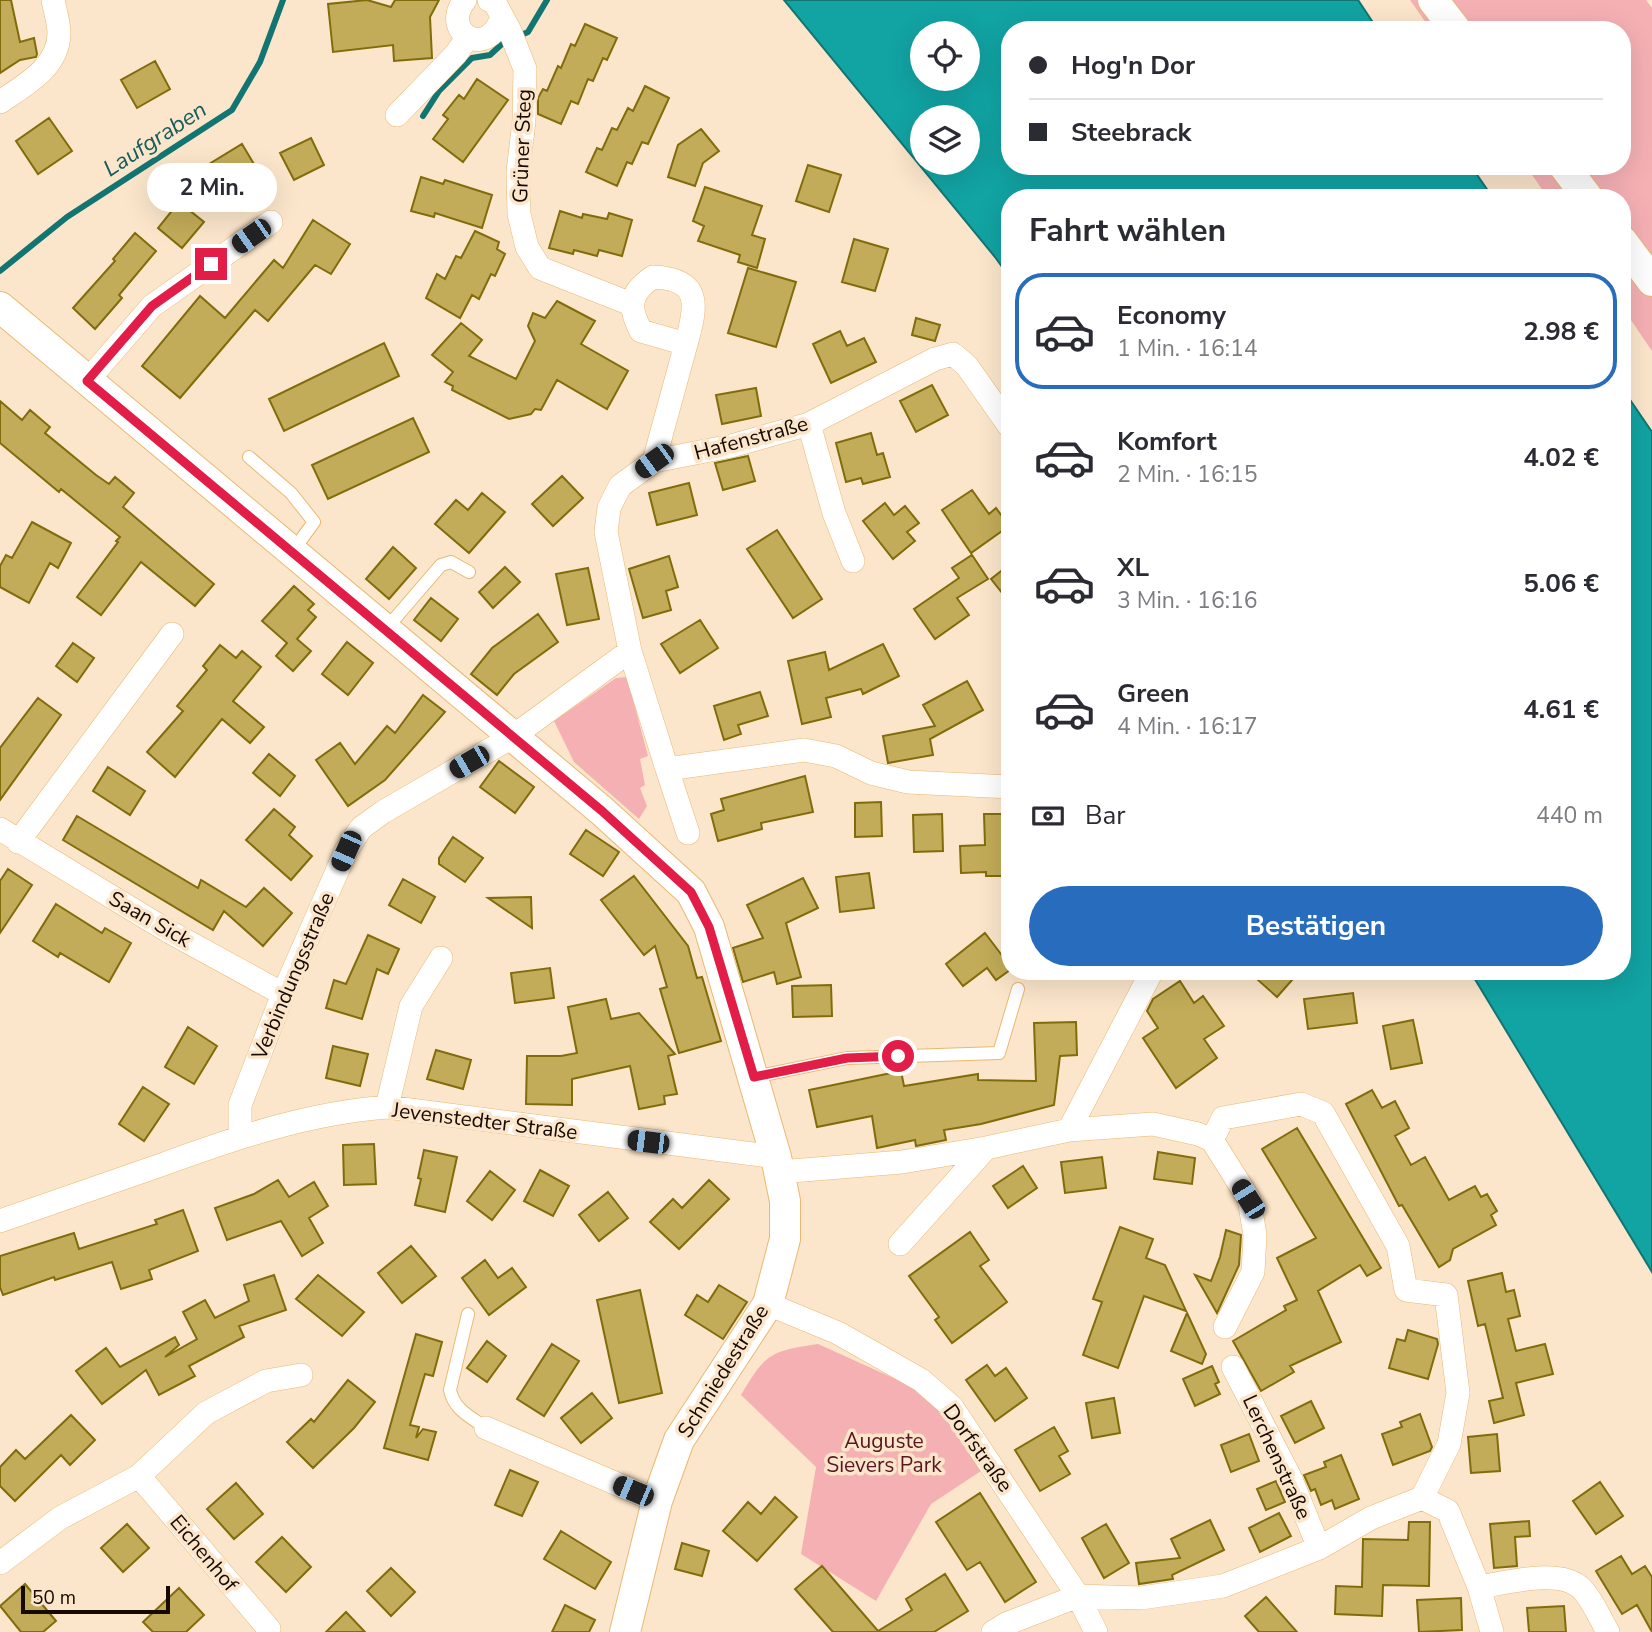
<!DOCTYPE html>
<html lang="de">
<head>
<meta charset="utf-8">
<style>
	:root { --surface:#fff; --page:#f7f7f7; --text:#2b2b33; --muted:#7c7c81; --line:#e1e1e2; --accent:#276cbd }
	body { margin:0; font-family:"Nunito Sans",sans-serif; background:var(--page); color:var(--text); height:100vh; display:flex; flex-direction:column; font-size:26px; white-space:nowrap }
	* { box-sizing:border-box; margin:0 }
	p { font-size:23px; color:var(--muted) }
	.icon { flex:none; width:38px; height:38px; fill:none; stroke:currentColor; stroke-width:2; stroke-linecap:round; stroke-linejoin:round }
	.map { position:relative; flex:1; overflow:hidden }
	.sheet { position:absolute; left:1001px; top:189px; width:630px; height:791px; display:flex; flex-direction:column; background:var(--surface); border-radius:28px; box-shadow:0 7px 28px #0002 }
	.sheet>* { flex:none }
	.hud { position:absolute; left:1001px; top:21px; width:630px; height:154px; border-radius:28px; box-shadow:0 7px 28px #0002; display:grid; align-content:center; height:154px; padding:0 28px; background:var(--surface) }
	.buttons { position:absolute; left:910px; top:21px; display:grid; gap:14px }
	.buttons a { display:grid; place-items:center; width:70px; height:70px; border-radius:50%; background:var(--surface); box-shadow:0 7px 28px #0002; font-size:35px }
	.scale { position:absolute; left:21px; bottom:18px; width:149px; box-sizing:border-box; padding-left:7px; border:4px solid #160900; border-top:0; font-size:19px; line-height:24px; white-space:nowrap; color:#160900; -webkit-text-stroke:5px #fbe6cb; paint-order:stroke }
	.end { position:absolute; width:32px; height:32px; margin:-16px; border:9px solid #e11d48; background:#fff; box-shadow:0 0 0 4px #fff }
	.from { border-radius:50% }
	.bubble { position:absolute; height:49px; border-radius:24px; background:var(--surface); box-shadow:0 7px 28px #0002; font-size:23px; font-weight:700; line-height:49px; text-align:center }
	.car { position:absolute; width:21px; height:42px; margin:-21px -10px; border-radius:9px; box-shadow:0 0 5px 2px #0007; background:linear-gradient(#222 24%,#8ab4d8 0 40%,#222 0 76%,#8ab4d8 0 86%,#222 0) }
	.hud b { display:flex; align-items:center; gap:24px; height:66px; font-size:26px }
	.hud b+b { border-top:2px solid var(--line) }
	.hud i { width:18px; height:18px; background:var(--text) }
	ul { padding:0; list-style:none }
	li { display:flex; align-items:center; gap:21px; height:116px; margin:0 14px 10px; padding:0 14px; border:4px solid transparent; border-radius:28px }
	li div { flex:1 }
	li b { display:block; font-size:26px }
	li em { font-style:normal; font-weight:700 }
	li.active { border-color:var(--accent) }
	li>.icon { width:63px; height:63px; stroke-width:1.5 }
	h2 { padding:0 28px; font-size:32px; line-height:84px }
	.pay { display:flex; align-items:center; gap:18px; height:77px; padding:0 28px; font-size:26px }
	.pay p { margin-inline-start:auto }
	.primary-button { display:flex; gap:14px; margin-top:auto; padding:14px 28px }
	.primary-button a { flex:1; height:80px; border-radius:42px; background:var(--accent); color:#fff; font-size:28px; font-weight:700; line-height:80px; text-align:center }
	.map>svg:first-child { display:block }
</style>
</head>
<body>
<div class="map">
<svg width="1652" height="1632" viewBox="0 0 1652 1632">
	<rect width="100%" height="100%" fill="#fbe6cb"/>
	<path fill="#f5b0b4" d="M1410 0H1646L1652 8V351L1622 307V198H1548L1526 166H1622V30H1431Z
		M627 677 648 756 640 759 645 785 640 788 647 806 639 819 574 762 554 721 616 678Z
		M818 1344 911 1386 946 1416 981 1471 931 1504 876 1601 801 1554 816 1467 741 1395C765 1354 770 1351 818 1344Z"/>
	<path fill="#12a3a3" stroke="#137572" stroke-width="2" fill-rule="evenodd" d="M784 0H1358L1378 30H1010V166H1471L1493 198H1010V278L995 257ZM968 33V79H922V33ZM922 117H968V163H922Z
		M1622 388 1652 432V1272L1470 971H1622Z"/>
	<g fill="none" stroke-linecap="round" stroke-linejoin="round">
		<path stroke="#137572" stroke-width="6" d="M423 116 439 91 472 58 490 55 503 43 528 32 547 0
			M0 271 67 217 232 110 260 62 283 0"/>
	</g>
	<path fill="#c2ac59" stroke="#816c0b" stroke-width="2" d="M0 0H11L20 42 34 38 37 54 36 57 20 60 0 73Z
		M367 0 391 7 395 0H439L430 17 432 58 394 61 393 45 333 52 328 4Z
		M585 24 617 38 607 60 603 58 593 81 588 79 578 104 571 101 561 124 538 114V98L543 89 547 91 558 66 561 68 571 44 575 46Z
		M155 61 170 89 137 108 121 80Z
		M477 79 508 100 463 162 433 139 448 119 443 115 459 95 464 99Z
		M645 86 669 98 648 144 642 142 632 164 627 162 617 186 586 172 597 148 602 150 612 128 617 130 628 108 633 111Z
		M49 118 72 151 38 174 16 141Z
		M701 129 719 151 703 163 695 186 668 177 678 145Z
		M311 138 324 165 294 180 280 153Z
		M242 144 261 176 215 204 196 172Z
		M808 165 841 175 829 212 796 201Z
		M421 177 443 184 445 180 492 195 482 228 435 213 434 217 411 211Z
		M705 187 762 206 752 235 765 239 757 268 738 262 740 255 698 241 704 226 693 221Z
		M179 202 204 222 182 248 158 228Z
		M560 211 582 218 583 214 607 219 609 213 632 220 622 256 599 250 597 256 574 250 573 254 549 248Z
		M313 220 350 244 331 274 315 265 268 321 255 310 180 398 142 366 200 296 225 318 274 260 283 268Z
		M475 231 499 242 497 249 505 254 495 276 491 274 479 299 472 295 460 318 426 298 437 274 445 279 456 256 461 258Z
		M135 233 156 251 119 295 122 298 95 329 73 308 115 261 113 259Z
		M854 239 888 249 875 291 842 282Z
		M748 268 796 282 776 347 728 333Z
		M557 301 595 321 581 344 628 371 607 409 557 380 541 410 535 409 531 414 509 419 452 390 453 386 445 382 453 372 432 355 461 323 482 340 469 356 516 379 535 341 528 326 533 313 545 318Z
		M916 318 940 325 935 341 912 335Z
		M840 331 847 346 864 338 876 362 831 383 813 344Z
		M384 343 399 376 284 431 269 399Z
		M932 385 948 415 916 432 900 401Z
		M756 388 761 416 722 424 716 395Z
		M0 401 22 420 30 410 50 427 45 433 96 475 109 484 115 477 134 493 123 507 214 584 195 606 141 562 101 615 77 597 118 542 116 541 120 537 61 489 59 492 0 443Z
		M413 418 429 452 328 499 312 465Z
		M871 433 877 455 883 453 890 477 863 484 861 478 846 482 836 443Z
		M748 456 755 481 723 490 715 463Z
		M562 476 583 498 553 526 532 504Z
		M689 483 697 515 657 525 649 493Z
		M972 490 989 514 996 508 1009 526 971 553 942 510Z
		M482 493 505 512 469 553 435 524 456 500 468 510Z
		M885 503 894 515 905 506 919 523 907 532 915 541 893 559 863 521Z
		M32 522 71 543 58 568 50 563 29 603 0 587V566L6 555 12 558Z
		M777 530 822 599 793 618 747 549Z
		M393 547 416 568 389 599 366 579Z
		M972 555 988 579 957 598 969 615 935 639 914 609 959 578 952 568Z
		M669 556 678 587 666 591 671 610 643 618 629 569Z
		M1010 564V603L991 579Z
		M505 567 520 582 493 608 479 592Z
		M588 568 599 619 567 625 556 574Z
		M294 586 314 604 308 610 316 617 297 639 311 651 293 671 276 656 287 643 262 621Z
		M431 598 458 619 441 641 414 620Z
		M538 614 558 642 514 674 497 695 471 674 492 648Z
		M700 620 718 648 680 673 661 644Z
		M347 642 373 663 348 695 322 674Z
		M73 643 94 658 77 682 56 666Z
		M883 644 899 676 863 694 861 689 826 698 831 717 802 724 788 661 825 652 829 670Z
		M220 645 236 658 242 651 261 667 233 701 264 727 250 743 222 719 175 777 147 752 183 711 177 706 207 670 203 666Z
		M967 681 983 710 930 739 933 755 888 763 883 736 935 726 923 705Z
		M760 692 768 716 738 725 741 734 724 740 714 706Z
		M423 695 445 712 385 780 348 806 316 760 340 743 355 764 387 726 395 733Z
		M38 698 61 715 0 800V748Z
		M269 754 295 776 280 796 253 773Z
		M499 761 534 787 515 813 480 787Z
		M108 767 145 791 130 815 93 791Z
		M805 776 813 812 761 823 762 829 718 841 711 814 724 810 721 799Z
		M881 802 882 836 855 837V803Z
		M274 809 295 827 289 835 312 856 291 880 246 840Z
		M942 814 943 851 914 852 913 815Z
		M984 814H1010V876H986V872L961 873 960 846 985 845Z
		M77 816 198 888 201 880 246 907 264 888 292 913 263 946 224 911 213 930 63 840Z
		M586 830 619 852 603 876 570 854Z
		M453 837 483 858 465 882 439 864V858Z
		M8 869 32 885 0 933V881Z
		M869 873 874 908 840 912 836 877Z
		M634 876 688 946 697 978 702 977 721 1041 679 1053 660 989 667 987 655 946 644 955 601 900Z
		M803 878 818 908 786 923 801 977 777 984 774 972 743 982 733 948 763 938 747 905Z
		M403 879 435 897 421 923 389 905Z
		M531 897 532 928 488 898Z
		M56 904 102 933 105 928 131 943 109 982 60 953 58 957 33 941Z
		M985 933 1010 966V970L996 980 987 968 963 986 946 964Z
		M368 935 399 949 388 974 377 969 362 1019 326 1008 334 980 346 984Z
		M550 968 554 998 515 1003 511 973Z
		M1248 971H1300L1277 997Z
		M1180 981 1194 1003 1203 996 1224 1026 1204 1039 1217 1058 1176 1088 1143 1038 1158 1028 1147 1011 1153 999Z
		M831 985 832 1016 793 1017 792 986Z
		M1353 993 1357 1023 1308 1029 1304 999Z
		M606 999 611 1019 639 1013 675 1054 668 1056 677 1094 664 1096 665 1104 639 1109 630 1066 572 1079V1105L526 1104 527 1056H561L577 1053 568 1007Z
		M1413 1020 1422 1063 1391 1069 1383 1026Z
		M1076 1022 1077 1055 1060 1056 1054 1105 981 1124 944 1130 946 1140 916 1146 915 1140 877 1148 872 1116 817 1127 809 1090 901 1071 904 1086 978 1074V1080L1036 1081 1034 1023Z
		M188 1027 217 1046 194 1084 165 1067Z
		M333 1046 368 1054 360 1086 326 1078Z
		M436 1050 471 1060 463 1089 427 1079Z
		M143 1087 169 1104 144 1141 119 1124Z
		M1372 1090 1382 1108 1395 1101 1409 1128 1395 1136 1411 1165 1425 1157 1449 1200 1475 1186 1481 1197 1487 1194 1497 1211 1491 1215 1496 1225 1453 1249 1450 1260 1439 1267 1402 1205 1399 1206 1346 1104Z
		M1297 1128 1381 1268 1367 1276 1360 1265 1318 1291 1341 1342 1290 1366 1294 1372 1261 1391 1233 1341 1286 1310 1284 1306 1297 1300 1277 1258 1316 1238 1262 1149Z
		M374 1144 376 1184 344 1185 343 1145Z
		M424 1150 457 1157 445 1212 415 1205 421 1179 418 1178Z
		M1158 1152 1195 1158 1192 1184 1154 1179Z
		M1102 1157 1106 1188 1065 1193 1061 1162Z
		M1023 1166 1037 1188 1008 1208 993 1186Z
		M540 1170 569 1186 553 1216 524 1201Z
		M490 1171 515 1190 492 1220 467 1201Z
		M278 1180 289 1197 314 1182 328 1206 309 1218 323 1243 302 1256 281 1221 227 1240 215 1208 254 1194Z
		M709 1180 729 1199 679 1249 650 1222 673 1199 682 1208Z
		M608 1192 628 1218 599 1241 579 1215Z
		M183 1210 198 1251 149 1270 152 1279 121 1289 112 1262 55 1280 54 1277 3 1295 0 1287V1256L74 1233 79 1249 157 1224 155 1220Z
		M1120 1227 1153 1239 1146 1258 1165 1265 1186 1311 1144 1296 1118 1368 1083 1355 1102 1302 1093 1299Z
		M1226 1230 1241 1235 1239 1265 1217 1313 1195 1275 1211 1281 1220 1257Z
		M970 1232 989 1260 980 1266 1007 1302 952 1343 935 1320 939 1317 909 1276Z
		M411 1246 436 1276 402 1303 378 1273Z
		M485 1260 498 1278 512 1268 526 1287 489 1315 462 1278Z
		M1502 1273 1506 1292 1514 1290 1520 1316 1508 1319 1516 1351 1545 1344 1553 1374 1516 1383 1524 1415 1494 1423 1489 1401 1503 1398 1485 1324 1478 1326 1468 1281Z
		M274 1275 286 1310 239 1326 244 1337 189 1366 195 1376 159 1395 146 1370 102 1404 76 1371 106 1348 120 1367 175 1337 179 1345 165 1357 197 1339 183 1312 205 1300 215 1318 249 1301 244 1285Z
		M318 1275 364 1312 342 1336 296 1299Z
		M719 1285 747 1302 723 1339 685 1315 697 1295 708 1302Z
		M640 1290 662 1393 619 1403 597 1300Z
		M1187 1313 1206 1354 1202 1364 1171 1351Z
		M1408 1330 1437 1339 1438 1344 1428 1379 1389 1368 1397 1339 1405 1341Z
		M416 1334 442 1342 433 1376 425 1374 410 1425 419 1427 416 1438 423 1429 436 1432 428 1460 384 1448Z
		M487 1341 506 1356 487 1382 467 1368Z
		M552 1344 579 1361 544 1416 517 1399Z
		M987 1365 995 1376 1006 1368 1027 1398 995 1421 966 1380Z
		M1212 1366 1219 1382 1215 1384 1220 1394 1195 1406 1183 1379Z
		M348 1380 375 1402 354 1428 313 1468 287 1442 311 1419 314 1422Z
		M592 1393 612 1418 581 1443 561 1418Z
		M1114 1398 1120 1433 1092 1438 1086 1403Z
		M1311 1401 1324 1428 1295 1443 1281 1416Z
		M1420 1414 1432 1447 1430 1451 1393 1465 1382 1434 1402 1427 1400 1422Z
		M71 1415 95 1440 70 1465 61 1455 15 1501 0 1486V1467L16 1450 25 1459Z
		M1054 1427 1068 1451 1059 1456 1070 1474 1040 1491 1015 1450Z
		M1249 1434 1259 1461 1231 1472 1221 1445Z
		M1497 1434 1500 1471 1471 1473 1468 1437Z
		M1341 1455 1359 1499 1335 1509 1332 1500 1321 1505 1315 1489 1311 1491 1304 1475 1326 1467 1324 1462Z
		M510 1470 538 1482 522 1516 495 1505Z
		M1276 1481 1285 1502 1266 1510 1257 1489Z
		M1600 1482 1623 1516 1596 1534 1573 1501Z
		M236 1483 263 1514 234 1539 207 1509Z
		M980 1493 1036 1582 1005 1602 980 1562 967 1570 936 1522Z
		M775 1497 797 1517 757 1561 723 1531 748 1502 761 1514Z
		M1279 1513 1291 1536 1260 1552 1249 1528Z
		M1210 1520 1224 1550 1172 1575 1173 1579 1139 1584 1136 1563 1180 1558 1171 1539Z
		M1529 1521 1530 1536 1515 1537 1517 1566 1494 1568 1490 1524Z
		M1409 1522H1430L1429 1586 1383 1585 1382 1616 1335 1614 1336 1586 1362 1587 1363 1539 1408 1540Z
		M127 1524 149 1548 123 1572 101 1548Z
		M1106 1524 1129 1563 1104 1578 1082 1538Z
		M561 1531 611 1562 595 1589 544 1559Z
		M282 1537 311 1567 286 1592 256 1562Z
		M682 1543 709 1551 702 1576 675 1569Z
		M1621 1556 1632 1574 1645 1566 1652 1577V1632L1637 1605 1622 1614 1596 1571Z
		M822 1566 878 1631 912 1610 906 1599 945 1574 968 1611 934 1632H833L795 1589Z
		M391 1568 415 1592 391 1616 367 1591Z
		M25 1584 56 1621 43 1632H21L0 1606Z
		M179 1588 204 1615 186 1632H153L143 1622Z
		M1266 1597 1297 1632H1259L1245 1616Z
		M1461 1598 1462 1630 1419 1632 1417 1600Z
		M565 1605 595 1620 589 1632H552Z
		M1564 1606 1566 1632H1529L1527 1608Z
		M346 1612 365 1632H326Z"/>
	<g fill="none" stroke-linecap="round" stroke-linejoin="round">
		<defs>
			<path id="service" d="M249 457 291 493 314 522 292 552
				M385 630 441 565 451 562 469 572
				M754 1077 847 1058 999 1053 1018 989
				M468 1314 450 1390C454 1410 471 1417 486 1428"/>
			<path id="minor" d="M465 0C439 33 489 61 502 16
				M489 0 495 3 510 31 525 69 524 121 518 172 519 214 527 247 540 268 631 304
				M0 102C25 85 59 67 59 33 59 23 55 10 53 0
				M397 115 456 54 467 38
				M87 381 152 306 271 222
				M809 424 834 513 853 561
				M1010 427 967 366 953 354 935 359 809 424 731 446 654 461 620 486 609 508 606 532 630 651 667 769 804 750 836 756 871 773 908 782 1010 787
				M654 461 686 344 641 331C628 307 629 293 653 277 702 279 697 305 686 344
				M667 769 688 833
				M0 829 168 931 283 994
				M18 842 172 634
				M387 1107 411 1006 441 958
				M1069 1130 1152 971
				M240 1136V1105L283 994 346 851 361 828 383 812 512 737 630 651
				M779 1172 902 1162 986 1148 1069 1130 1153 1124 1198 1134 1212 1140 1249 1199 1255 1235 1253 1272 1225 1327
				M0 1221C54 1202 107 1184 161 1165 235 1138 308 1113 387 1107L776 1157
				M900 1244 986 1148
				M768 1304 838 1333 921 1380 952 1407 1078 1596 1096 1632
				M1233 1367 1290 1477 1319 1548
				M486 1428 657 1501
				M139 1476 269 1629
				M1422 1498 1448 1511 1479 1587 1492 1632
				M0 1563 60 1518 139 1476 206 1413 266 1381 301 1375
				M1479 1587C1506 1583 1561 1567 1582 1589 1593 1601 1600 1618 1608 1632
				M993 1632 1006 1624 1078 1596 1141 1598 1223 1586 1319 1548 1371 1518 1422 1498 1449 1444 1458 1393 1446 1295 1406 1290 1398 1246 1323 1113 1301 1104 1223 1118 1212 1140"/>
			<path id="tertiary" d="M1433 0 1456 30
				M1564 166 1588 198
				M1622 241 1652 281
				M0 307 602 811 691 892 709 927 776 1157 785 1201V1239L768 1304 679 1440 657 1501 625 1632"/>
		</defs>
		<use href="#service" stroke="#eab871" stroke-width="14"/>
		<use href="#minor" stroke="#eab871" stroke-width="24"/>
		<use href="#tertiary" stroke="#eab871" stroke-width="32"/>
		<use href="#service" stroke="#fff" stroke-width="12"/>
		<use href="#minor" stroke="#fff" stroke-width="23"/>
		<use href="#tertiary" stroke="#fff" stroke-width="30"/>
	</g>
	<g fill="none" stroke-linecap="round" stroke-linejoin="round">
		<path stroke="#e11d48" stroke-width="9" d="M211 264 152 306 87 381 602 811 691 892 709 927 754 1077 847 1058 898 1056"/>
	</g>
	<g text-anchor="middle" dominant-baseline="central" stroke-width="7" stroke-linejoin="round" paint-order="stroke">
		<g font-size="21" fill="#160900" stroke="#fbe6cb">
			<text transform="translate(522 146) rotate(-88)">Grüner Steg</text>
			<text transform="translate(751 438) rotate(-15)">Hafenstraße</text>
			<text transform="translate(150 919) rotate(30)">Saan Sick</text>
			<text transform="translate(293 976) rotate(-67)">Verbindungsstraße</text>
			<text transform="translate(485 1121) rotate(7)">Jevenstedter Straße</text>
			<text transform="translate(723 1371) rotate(-58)">Schmiedestraße</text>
			<text transform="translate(978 1448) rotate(54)">Dorfstraße</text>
			<text transform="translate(1277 1457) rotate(65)">Lerchenstraße</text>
			<text transform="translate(204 1553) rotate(50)">Eichenhof</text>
		</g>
		<g font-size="21" fill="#591521" stroke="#fbe6cb">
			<text x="884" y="1441">Auguste<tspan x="884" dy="24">Sievers Park</tspan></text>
		</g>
		<g font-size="23" font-style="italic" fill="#175c5c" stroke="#fbe6cb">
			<text transform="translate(155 139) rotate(-33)">Laufgraben</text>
		</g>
	</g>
</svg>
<div class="buttons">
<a><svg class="icon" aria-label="locate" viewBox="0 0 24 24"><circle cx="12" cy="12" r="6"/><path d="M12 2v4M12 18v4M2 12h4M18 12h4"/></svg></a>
<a><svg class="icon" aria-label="layers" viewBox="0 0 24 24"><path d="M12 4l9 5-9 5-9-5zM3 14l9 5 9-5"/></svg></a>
</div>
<div class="scale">50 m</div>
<i class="end from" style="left:898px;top:1056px"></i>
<i class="end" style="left:211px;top:264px"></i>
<div class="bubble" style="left:147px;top:163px;width:130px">2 Min.</div>
<i class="car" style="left:251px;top:236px;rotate:235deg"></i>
<i class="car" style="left:654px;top:461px;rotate:234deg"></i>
<i class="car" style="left:469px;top:762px;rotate:240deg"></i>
<i class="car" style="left:346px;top:851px;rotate:204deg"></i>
<i class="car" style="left:648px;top:1142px;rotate:277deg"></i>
<i class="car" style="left:1248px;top:1199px;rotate:328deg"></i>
<i class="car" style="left:633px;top:1491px;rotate:293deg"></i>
<div class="hud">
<b><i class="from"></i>Hog'n Dor</b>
<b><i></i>Steebrack</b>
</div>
<section class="sheet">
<h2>Fahrt wählen</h2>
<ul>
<li class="active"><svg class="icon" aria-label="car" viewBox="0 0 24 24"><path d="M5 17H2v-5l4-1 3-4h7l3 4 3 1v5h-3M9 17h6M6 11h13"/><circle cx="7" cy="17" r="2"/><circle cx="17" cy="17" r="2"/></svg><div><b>Economy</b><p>1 Min. · 16:14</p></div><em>2.98 €</em></li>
<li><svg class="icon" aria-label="car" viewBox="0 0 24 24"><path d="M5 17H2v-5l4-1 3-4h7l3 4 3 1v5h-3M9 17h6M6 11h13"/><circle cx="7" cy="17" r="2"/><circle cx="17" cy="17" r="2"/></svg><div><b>Komfort</b><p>2 Min. · 16:15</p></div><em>4.02 €</em></li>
<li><svg class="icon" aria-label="car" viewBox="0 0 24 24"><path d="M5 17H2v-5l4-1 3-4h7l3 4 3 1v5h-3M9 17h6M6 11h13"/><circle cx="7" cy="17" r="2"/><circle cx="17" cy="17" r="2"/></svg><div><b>XL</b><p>3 Min. · 16:16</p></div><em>5.06 €</em></li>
<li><svg class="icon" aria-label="car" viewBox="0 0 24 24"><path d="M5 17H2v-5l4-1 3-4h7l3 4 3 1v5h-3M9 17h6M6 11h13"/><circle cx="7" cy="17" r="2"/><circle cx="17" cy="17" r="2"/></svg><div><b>Green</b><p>4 Min. · 16:17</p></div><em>4.61 €</em></li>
</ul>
<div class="pay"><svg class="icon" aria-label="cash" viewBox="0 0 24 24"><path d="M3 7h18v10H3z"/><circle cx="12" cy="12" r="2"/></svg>Bar<p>440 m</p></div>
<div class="primary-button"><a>Bestätigen</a></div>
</section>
</div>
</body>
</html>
